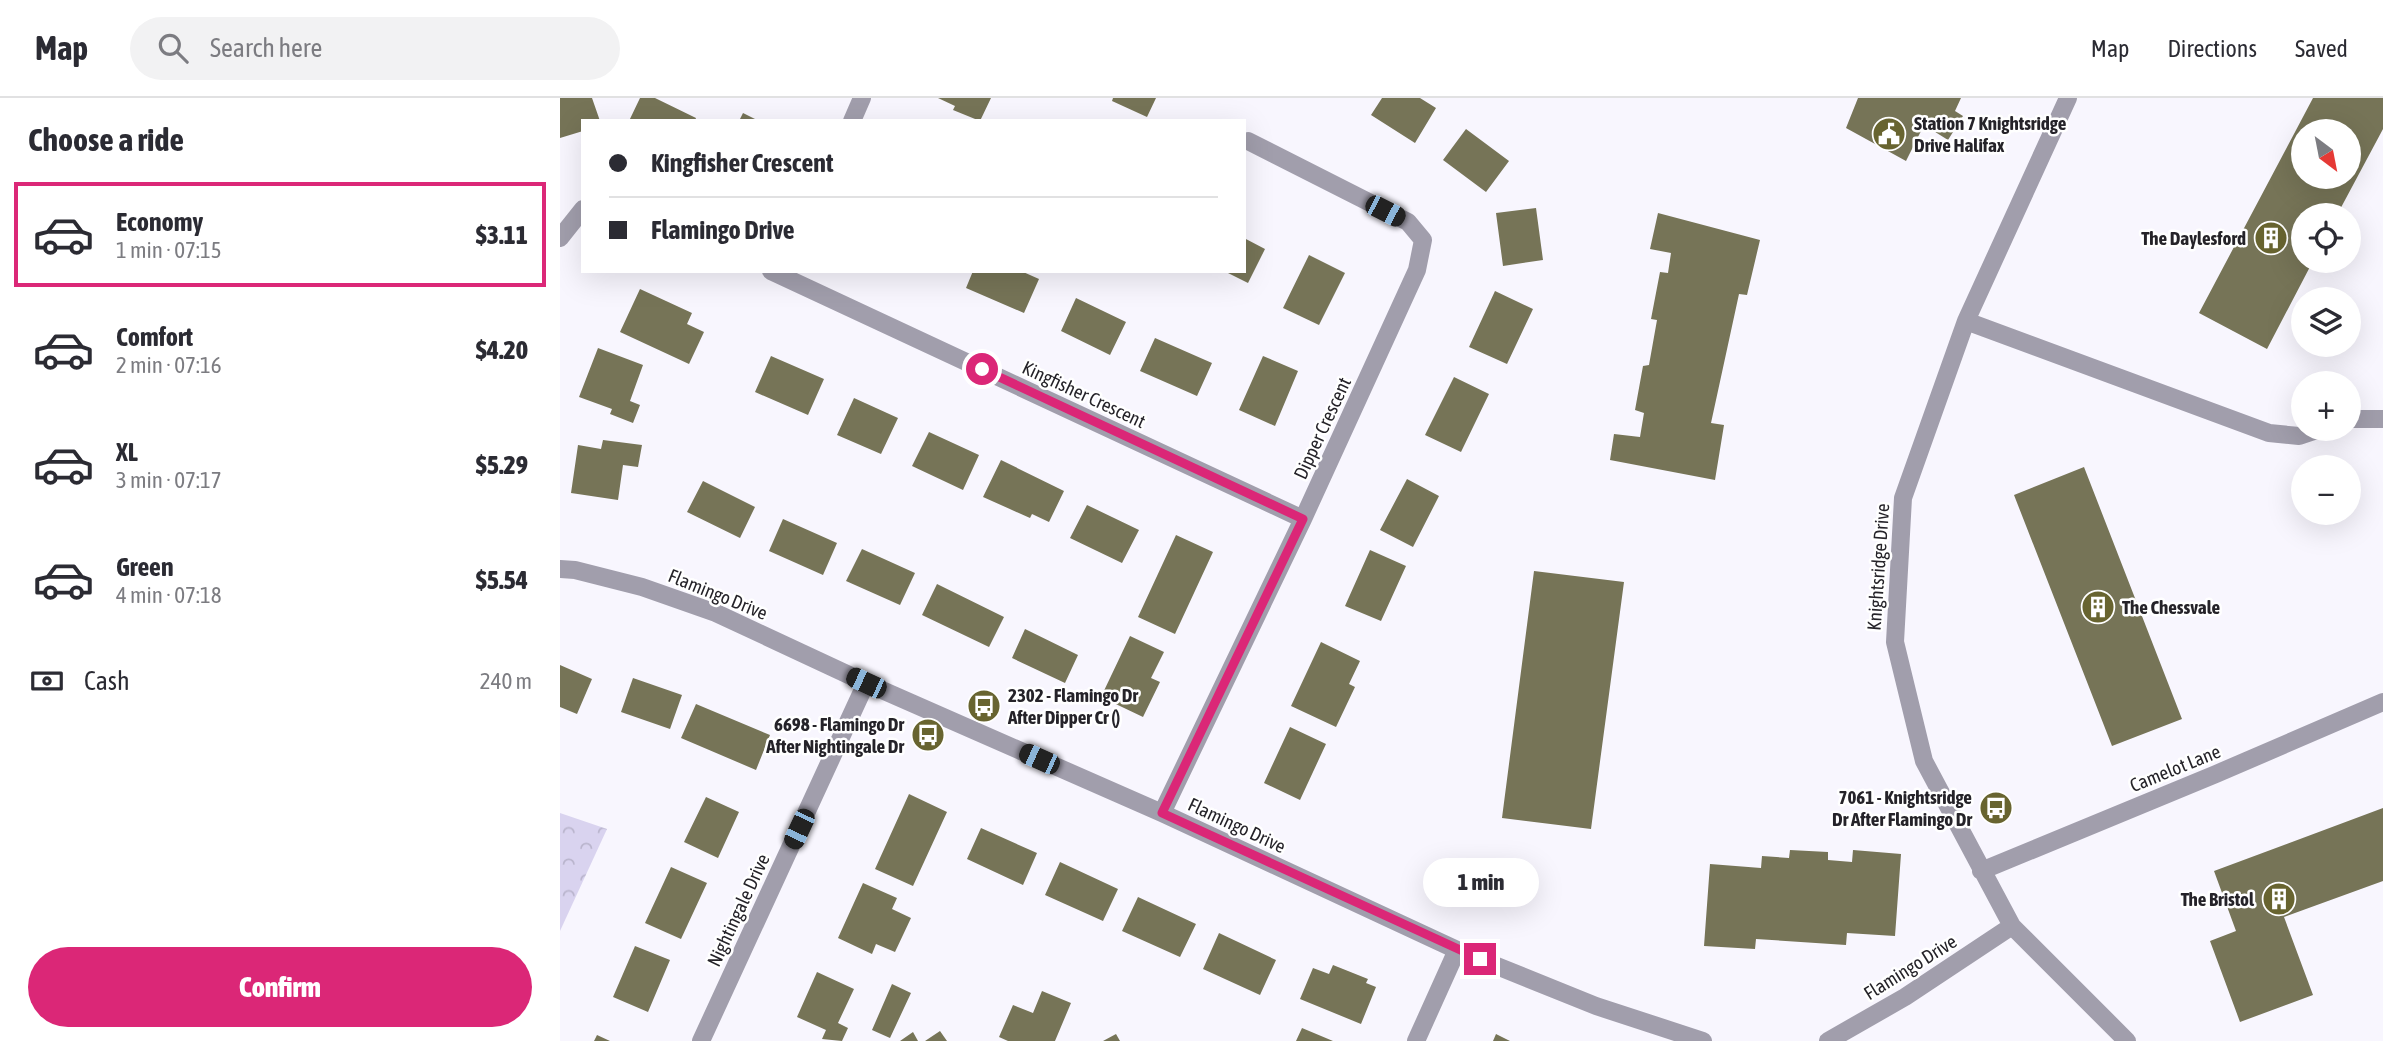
<!DOCTYPE html>
<html lang="en">
<head>
<meta charset="utf-8">
<style>
	:root { --surface:#fff; --page:#f2f2f3; --text:#2b2b33; --muted:#7c7c81; --line:#e1e1e2; --accent:#db2777 }
	body { margin:0; font-family:"Asap Condensed",sans-serif; background:var(--page); color:var(--text); height:100vh; display:flex; flex-direction:column; font-size:26px; white-space:nowrap }
	* { box-sizing:border-box; margin:0 }
	p { font-size:23px; color:var(--muted) }
	.icon { flex:none; width:38px; height:38px; fill:none; stroke:currentColor; stroke-width:2; stroke-linecap:round; stroke-linejoin:round }
	.map { position:relative; flex:1; overflow:hidden }
	.sheet { display:flex; flex-direction:column; background:var(--surface); width:560px }
	.sheet>* { flex:none }
	.banner { position:absolute; left:21px; top:21px; width:665px; height:154px; border-radius:0px; box-shadow:0 7px 28px #0002; display:grid; align-content:center; height:154px; padding:0 28px; background:var(--surface) }
	.needle { width:46px; rotate:148deg }
	.fabs { position:absolute; left:1731px; top:21px; display:grid; gap:14px }
	.fabs a { display:grid; place-items:center; width:70px; height:70px; border-radius:50%; background:var(--surface); box-shadow:0 7px 28px #0002; font-size:35px }
	.end { position:absolute; width:32px; height:32px; margin:-16px; border:9px solid #db2777; background:#fff; box-shadow:0 0 0 4px #fff }
	.from { border-radius:50% }
	.bubble { position:absolute; height:49px; border-radius:24px; background:var(--surface); box-shadow:0 7px 28px #0002; font-size:23px; font-weight:800; line-height:49px; text-align:center }
	.car { position:absolute; width:21px; height:42px; margin:-21px -10px; border-radius:9px; box-shadow:0 0 5px 2px #0007; background:linear-gradient(#222 24%,#8ab4d8 0 40%,#222 0 76%,#8ab4d8 0 86%,#222 0) }
	.banner b { display:flex; align-items:center; gap:24px; height:66px; font-size:26px }
	.banner b+b { border-top:2px solid var(--line) }
	.banner i { width:18px; height:18px; background:var(--text) }
	ul { padding:0; list-style:none }
	li { display:flex; align-items:center; gap:21px; height:105px; margin:0 14px 10px; padding:0 14px; border:4px solid transparent; border-radius:0px }
	li div { flex:1 }
	li b { display:block; font-size:26px }
	li em { font-style:normal; font-weight:800 }
	li.current { border-color:var(--accent) }
	li>.icon { width:63px; height:63px; stroke-width:1.5 }
	h2 { padding:0 28px; font-size:32px; line-height:84px }
	.pay { display:flex; align-items:center; gap:18px; height:77px; padding:0 28px; font-size:26px }
	.pay p { margin-inline-start:auto }
	.cta { display:flex; gap:14px; margin-top:auto; padding:14px 28px }
	.cta a { flex:1; height:80px; border-radius:42px; background:var(--accent); color:#fff; font-size:28px; font-weight:800; line-height:80px; text-align:center }
	header { display:flex; align-items:center; gap:42px; box-sizing:border-box; height:98px; padding:0 35px; background:var(--surface); border-bottom:2px solid var(--line) }
	header strong { font-size:33px }
	nav { display:flex; gap:38px; margin-inline-start:auto; font-size:24px }
	.search { width:490px; height:63px; background:var(--page); display:flex; align-items:center; gap:18px; box-sizing:border-box; padding:0 24px; border-radius:38px; color:var(--muted); font-size:26px }
	main { display:flex; flex:1; min-height:0 }
	.map>svg:first-child { display:block }
</style>
</head>
<body>
<header>
<strong>Map</strong>
<div class="search"><svg class="icon" aria-label="search" viewBox="0 0 24 24"><circle cx="10" cy="10" r="6"/><path d="M15 15l6 6"/></svg>Search here</div>
<nav><a>Map</a><a>Directions</a><a>Saved</a></nav>
</header>
<main>
<section class="sheet">
<h2>Choose a ride</h2>
<ul>
<li class="current"><svg class="icon" aria-label="car" viewBox="0 0 24 24"><path d="M5 17H2v-5l4-1 3-4h7l3 4 3 1v5h-3M9 17h6M6 11h13"/><circle cx="7" cy="17" r="2"/><circle cx="17" cy="17" r="2"/></svg><div><b>Economy</b><p>1 min · 07:15</p></div><em>$3.11</em></li>
<li><svg class="icon" aria-label="car" viewBox="0 0 24 24"><path d="M5 17H2v-5l4-1 3-4h7l3 4 3 1v5h-3M9 17h6M6 11h13"/><circle cx="7" cy="17" r="2"/><circle cx="17" cy="17" r="2"/></svg><div><b>Comfort</b><p>2 min · 07:16</p></div><em>$4.20</em></li>
<li><svg class="icon" aria-label="car" viewBox="0 0 24 24"><path d="M5 17H2v-5l4-1 3-4h7l3 4 3 1v5h-3M9 17h6M6 11h13"/><circle cx="7" cy="17" r="2"/><circle cx="17" cy="17" r="2"/></svg><div><b>XL</b><p>3 min · 07:17</p></div><em>$5.29</em></li>
<li><svg class="icon" aria-label="car" viewBox="0 0 24 24"><path d="M5 17H2v-5l4-1 3-4h7l3 4 3 1v5h-3M9 17h6M6 11h13"/><circle cx="7" cy="17" r="2"/><circle cx="17" cy="17" r="2"/></svg><div><b>Green</b><p>4 min · 07:18</p></div><em>$5.54</em></li>
</ul>
<div class="pay"><svg class="icon" aria-label="cash" viewBox="0 0 24 24"><path d="M3 7h18v10H3z"/><circle cx="12" cy="12" r="2"/></svg>Cash<p>240 m</p></div>
<div class="cta"><a>Confirm</a></div>
</section>
<div class="map">
<svg width="1823" height="943" viewBox="0 0 1823 943">
	<defs>
		<pattern id="park-crowns" width="20" height="18" patternUnits="userSpaceOnUse" patternTransform="scale(1.75)"><rect width="20" height="18" fill="#d9d3ef"/><path d="M2 6a3 3 0 1 1 6 0M12 15a3 3 0 1 1 6 0" fill="none" stroke="#bab5cd"/></pattern>
	</defs>
	<rect width="100%" height="100%" fill="#f8f6fe"/>
	<path fill="url(#park-crowns)" d="M0 715 47 731 0 833Z"/>
	<path fill="#767457" fill-rule="evenodd" d="M0 0H32L40 23H23V33L0 40Z
		M80 0H95L136 20 135 23H69Z
		M378 0H431L420 23 393 12 395 8Z
		M553 0H596L587 19 552 3Z
		M822 0H860L876 10 855 45 811 17Z
		M1298 0H1401L1395 13 1403 18 1388 42 1364 27 1346 63 1286 30Z
		M1753 0H1823V31L1777 117H1743V163H1753L1707 251 1639 215ZM1743 33H1788V79H1743Z
		M183 15 199 23H179Z
		M906 31 949 63 926 94 883 62Z
		M976 110 983 162 943 168 936 115Z
		M1098 115 1200 142 1187 197 1179 196 1151 325 1164 327 1155 382 1050 362 1054 336 1080 339 1084 315 1075 312 1083 268 1089 267 1097 222 1091 221 1100 174 1108 175 1111 155 1090 151Z
		M684 140 705 151 688 185 664 173H684Z
		M749 157 785 175 759 227 723 210Z
		M413 173H461L479 181 464 215 406 190Z
		M80 191 132 215 127 226 144 234 129 266 60 234Z
		M935 193 973 211 947 266 909 249Z
		M516 200 566 224 550 257 501 233Z
		M595 240 652 265 637 298 580 273Z
		M38 250 83 267 70 303 80 307 73 325 50 316 52 311 19 299Z
		M211 258 264 281 248 317 195 294Z
		M703 258 738 273 715 328 679 312Z
		M894 279 929 296 901 354 865 337Z
		M294 300 338 320 321 356 277 337Z
		M369 334 419 357 403 392 352 368Z
		M43 342 82 347 78 369 63 367 58 402 11 395 18 347 41 351Z
		M441 362 504 393 489 424 472 416 470 420 423 399Z
		M1524 369 1622 621 1552 648 1454 397Z
		M847 381 879 398 853 449 820 432Z
		M143 383 195 409 180 440 127 414Z
		M527 407 579 432 562 465 510 440Z
		M223 421 277 445 263 477 209 453Z
		M616 437 653 454 615 536 578 519Z
		M302 451 355 475 340 507 286 483Z
		M810 452 846 468 821 523 785 508Z
		M974 473 1064 484 1031 731 942 720Z
		M377 486 444 519 429 549 362 517Z
		M465 531 518 557 505 585 452 560Z
		M570 538 604 554 591 580 600 584 583 619 541 599Z
		M761 544 800 563 789 586 795 589 776 629 731 608Z
		M0 567 32 581 17 616 0 609Z
		M73 580 122 597 110 631 61 614Z
		M136 606 210 637 196 672 121 640Z
		M730 629 766 646 740 702 704 685Z
		M349 696 387 714 353 788 315 771Z
		M146 699 179 714 158 760 124 744Z
		M1823 710V783L1724 819 1753 897 1680 924 1650 843 1676 833 1654 773Z
		M421 730 477 755 463 787 407 761Z
		M1230 752 1268 754V762L1292 764 1293 752 1341 756 1335 838 1287 835 1286 847 1196 841 1195 851 1144 848 1150 766 1201 770 1202 758 1229 760Z
		M500 764 558 791 543 823 485 797Z
		M111 769 147 785 121 841 85 825Z
		M303 785 337 800 332 811 351 820 335 854 316 846 312 856 278 840Z
		M578 799 636 826 620 859 562 833Z
		M659 835 716 862 700 897 643 871Z
		M75 848 110 862 88 914 53 899Z
		M773 867 808 881 806 885 816 889 801 926 740 901 753 870 769 876Z
		M257 874 294 891 278 925 288 930 282 943 262 941 266 932 237 919Z
		M332 886 351 895 330 940 312 932Z
		M482 893 511 905 495 943H448L439 939 453 907 473 915Z
		M742 930 773 943H736Z
		M380 933 387 943H365Z
		M353 934 358 943H340Z
		M556 936 560 943H543Z
		M936 936 950 943H933Z
		M37 937 50 943H34Z"/>
	<g fill="none" stroke-linecap="round" stroke-linejoin="round">
		<path stroke="#a19eac" stroke-width="18" d="M1508 0 1406 223 1343 400 1335 544 1364 663 1452 828 1567 943
			M292 23 302 0
			M0 140 23 111
			M211 173 743 421
			M1406 223 1709 335 1739 338 1760 331
			M1788 321H1823
			M0 471 15 472 82 489 156 515 306 585 602 715 897 852 1036 908 1143 943
			M602 715 743 421 857 172 863 142 848 124 688 43
			M1421 773 1656 676 1823 604
			M141 943 306 585
			M856 943 897 852
			M1268 943 1345 899 1452 828"/>
	</g>
	<g fill="none" stroke-linecap="round" stroke-linejoin="round">
		<path stroke="#db2777" stroke-width="9" d="M422 271 743 421 602 715 920 861"/>
	</g>
	<defs>
		<symbol id="civic-disc" viewBox="-11 -11 22 22"><circle r="9.5" fill="#686430" stroke="#fff"/><path d="M-.6-6.5H3V-4.5H.6V-3L4-1V1h2V6H-6V1h2V-1L-.6-3ZM-1.2 2.5V6h2.4V2.5Z" fill="#fff"/></symbol>
		<symbol id="building-disc" viewBox="-11 -11 22 22"><circle r="9.5" fill="#686430" stroke="#fff"/><path d="M-4-6H4V6H1V3H-1V6H-4ZM-2.5-4.3h1.7v1.8h-1.7ZM.8-4.3h1.7v1.8H.8ZM-2.5-1h1.7V.8h-1.7ZM.8-1h1.7V.8H.8Z" fill="#fff"/></symbol>
		<symbol id="bus-disc" viewBox="-11 -11 22 22"><circle r="9.5" fill="#686430" stroke="#fff"/><path d="M-5-6H5V4H4V6H2V4H-2V6H-4V4H-5ZM-3.5-4V0h7V-4ZM-3.5 1.2v1.5H-2V1.2ZM2 1.2v1.5H3.5V1.2Z" fill="#fff"/></symbol>
	</defs>
	<g fill-rule="evenodd">
		<use href="#civic-disc" x="1310" y="17" width="38" height="38"/>
		<use href="#building-disc" x="1692" y="121" width="38" height="38"/>
		<use href="#building-disc" x="1519" y="490" width="38" height="38"/>
		<use href="#bus-disc" x="405" y="589" width="38" height="38"/>
		<use href="#bus-disc" x="349" y="618" width="38" height="38"/>
		<use href="#bus-disc" x="1417" y="691" width="38" height="38"/>
		<use href="#building-disc" x="1700" y="782" width="38" height="38"/>
	</g>
	<g text-anchor="middle" dominant-baseline="central" stroke-width="5" stroke-linejoin="round" paint-order="stroke">
		<g font-size="19" font-weight="bold" fill="#252329" stroke="#fff" text-anchor="end">
			<text x="1354" y="25" text-anchor="start">Station 7 Knightsridge<tspan x="1354" dy="22">Drive Halifax</tspan></text>
			<text x="1686" y="140">The Daylesford</text>
			<text x="1562" y="509" text-anchor="start">The Chessvale</text>
			<text x="448" y="597" text-anchor="start">2302 - Flamingo Dr<tspan x="448" dy="22">After Dipper Cr ()</tspan></text>
			<text x="344" y="626">6698 - Flamingo Dr<tspan x="344" dy="22">After Nightingale Dr</tspan></text>
			<text x="1412" y="699">7061 - Knightsridge<tspan x="1412" dy="22">Dr After Flamingo Dr</tspan></text>
			<text x="1694" y="801">The Bristol</text>
		</g>
		<g font-size="19" fill="#252329" stroke="#fff">
			<text transform="translate(524 296) rotate(25)">Kingfisher Crescent</text>
			<text transform="translate(762 330) rotate(-65)">Dipper Crescent</text>
			<text transform="translate(1318 469) rotate(-86)">Knightsridge Drive</text>
			<text transform="translate(158 496) rotate(22)">Flamingo Drive</text>
			<text transform="translate(1615 670) rotate(-22)">Camelot Lane</text>
			<text transform="translate(677 727) rotate(25)">Flamingo Drive</text>
			<text transform="translate(178 812) rotate(-65)">Nightingale Drive</text>
			<text transform="translate(1350 869) rotate(-32)">Flamingo Drive</text>
		</g>
	</g>
</svg>
<div class="fabs">
<a><svg class="needle" viewBox="-14 -14 28 28"><path d="M0-13l5 13h-10z" fill="#e53935"/><path d="M0 13l5-13h-10z" fill="#7c7c81"/></svg></a>
<a><svg class="icon" aria-label="locate" viewBox="0 0 24 24"><circle cx="12" cy="12" r="6"/><path d="M12 2v4M12 18v4M2 12h4M18 12h4"/></svg></a>
<a><svg class="icon" aria-label="layers" viewBox="0 0 24 24"><path d="M12 4l9 5-9 5-9-5zM3 14l9 5 9-5"/></svg></a>
<a>+</a>
<a>−</a>
</div>
<i class="end from" style="left:422px;top:271px"></i>
<i class="end" style="left:920px;top:861px"></i>
<div class="bubble" style="left:863px;top:760px;width:116px">1 min</div>
<i class="car" style="left:825px;top:113px;rotate:117deg"></i>
<i class="car" style="left:306px;top:585px;rotate:295deg"></i>
<i class="car" style="left:479px;top:661px;rotate:294deg"></i>
<i class="car" style="left:239px;top:731px;rotate:205deg"></i>
<div class="banner">
<b><i class="from"></i>Kingfisher Crescent</b>
<b><i></i>Flamingo Drive</b>
</div>
</div>
</main>
</body>
</html>
